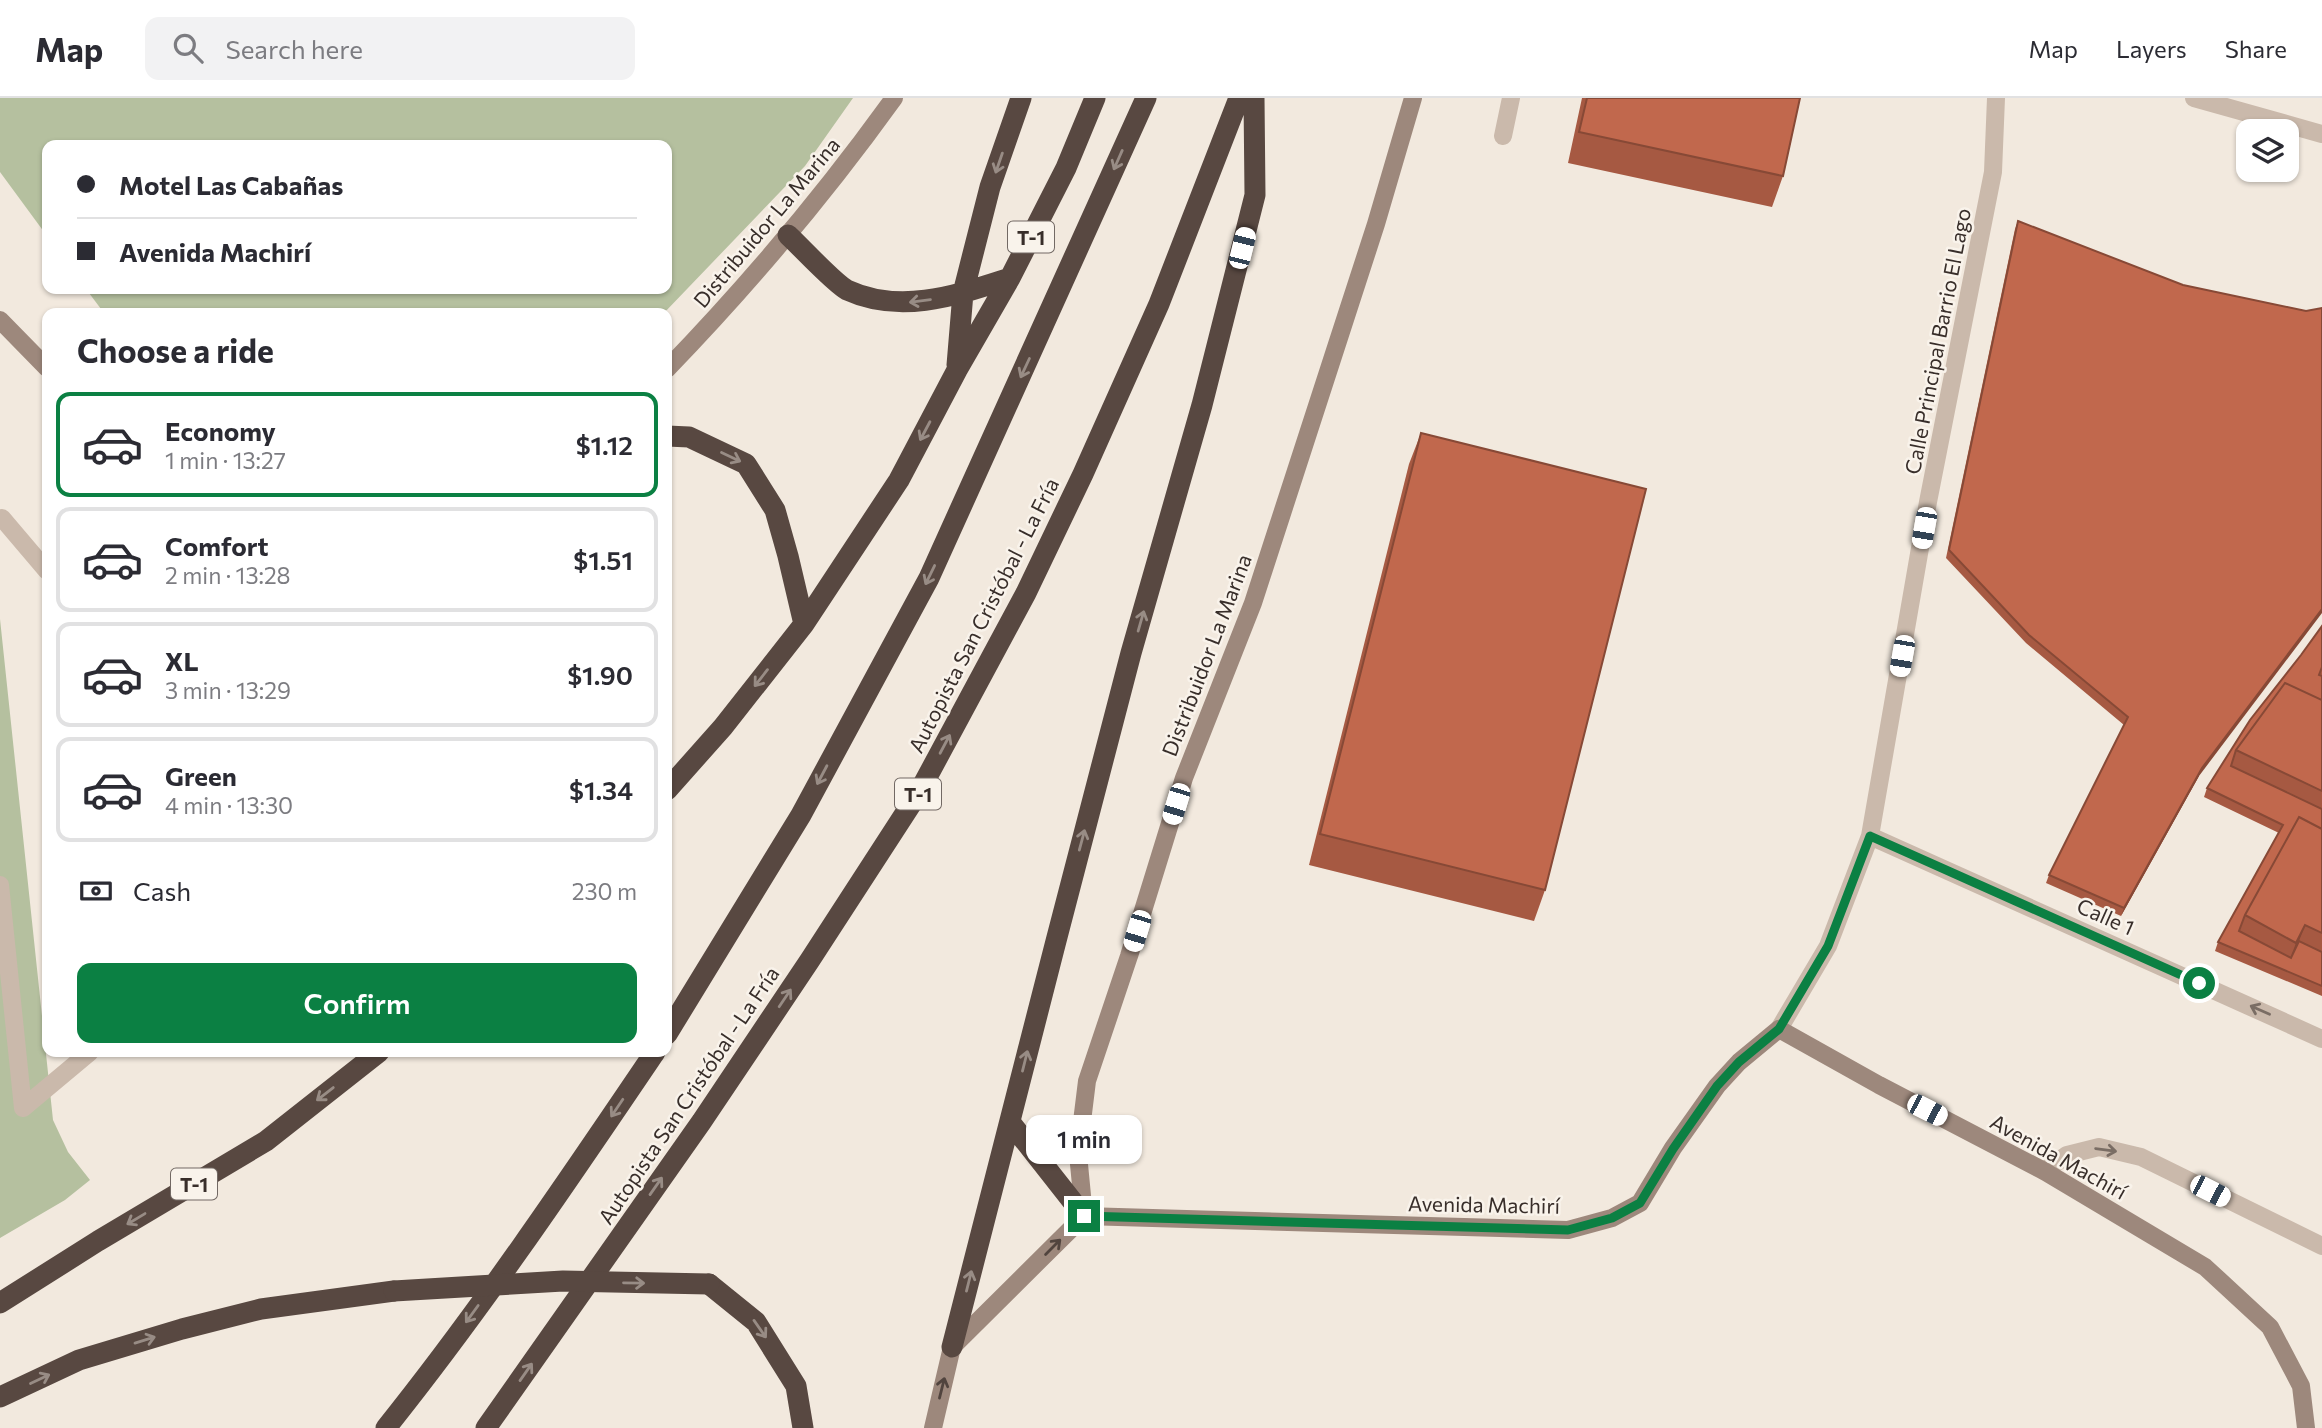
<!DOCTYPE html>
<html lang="en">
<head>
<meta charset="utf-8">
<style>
	:root { --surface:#fff; --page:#f2f2f3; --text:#2b2b33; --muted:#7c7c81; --line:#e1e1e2; --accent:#0b8043 }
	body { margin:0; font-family:Commissioner,sans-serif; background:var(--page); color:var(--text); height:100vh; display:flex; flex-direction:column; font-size:26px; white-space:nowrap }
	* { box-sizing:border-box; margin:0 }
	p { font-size:23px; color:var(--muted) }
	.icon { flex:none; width:38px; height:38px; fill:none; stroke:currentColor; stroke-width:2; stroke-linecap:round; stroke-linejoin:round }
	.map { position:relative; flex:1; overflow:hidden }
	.side { position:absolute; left:42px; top:210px; width:630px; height:749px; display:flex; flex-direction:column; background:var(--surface); border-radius:14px; box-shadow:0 2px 5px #0004 }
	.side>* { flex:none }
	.guide { position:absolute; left:42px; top:42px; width:630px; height:154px; border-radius:14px; box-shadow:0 2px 5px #0004; display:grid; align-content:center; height:154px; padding:0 35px; background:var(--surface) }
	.fabs { position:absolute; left:2236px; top:21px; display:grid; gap:14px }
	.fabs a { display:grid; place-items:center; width:63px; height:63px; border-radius:14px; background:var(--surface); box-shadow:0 2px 5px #0004; font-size:35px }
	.end { position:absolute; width:32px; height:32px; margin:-16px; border:9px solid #0b8043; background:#fff; box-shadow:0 0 0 4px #fff }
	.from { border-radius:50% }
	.bubble { position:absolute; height:49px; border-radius:14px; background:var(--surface); box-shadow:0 2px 5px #0004; font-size:23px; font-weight:600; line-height:49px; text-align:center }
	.car { position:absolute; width:21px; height:42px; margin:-21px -10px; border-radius:9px; box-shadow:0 0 5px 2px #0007; background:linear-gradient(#fff 24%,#345 0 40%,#fff 0 76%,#345 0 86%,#fff 0) }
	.guide b { display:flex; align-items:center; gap:24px; height:66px; font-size:26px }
	.guide b+b { border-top:2px solid var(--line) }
	.guide i { width:18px; height:18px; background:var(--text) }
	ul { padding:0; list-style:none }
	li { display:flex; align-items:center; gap:21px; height:105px; margin:0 14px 10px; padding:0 21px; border:4px solid var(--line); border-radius:14px }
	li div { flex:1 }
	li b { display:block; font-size:26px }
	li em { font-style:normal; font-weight:600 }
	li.active { border-color:var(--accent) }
	li>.icon { width:63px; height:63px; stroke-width:1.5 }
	h2 { padding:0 35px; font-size:32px; line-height:84px }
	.pay { display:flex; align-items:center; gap:18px; height:77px; padding:0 35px; font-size:26px }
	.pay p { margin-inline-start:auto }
	.button { display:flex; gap:14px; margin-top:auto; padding:14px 35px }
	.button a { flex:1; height:80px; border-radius:14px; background:var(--accent); color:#fff; font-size:28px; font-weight:600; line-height:80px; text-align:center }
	header { display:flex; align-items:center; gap:42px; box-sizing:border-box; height:98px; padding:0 35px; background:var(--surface); border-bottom:2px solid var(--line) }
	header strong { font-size:33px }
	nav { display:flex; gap:38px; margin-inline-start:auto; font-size:24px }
	.search { width:490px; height:63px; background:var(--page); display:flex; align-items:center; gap:18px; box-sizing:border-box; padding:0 24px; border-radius:14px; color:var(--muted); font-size:26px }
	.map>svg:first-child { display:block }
</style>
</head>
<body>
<header>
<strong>Map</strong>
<div class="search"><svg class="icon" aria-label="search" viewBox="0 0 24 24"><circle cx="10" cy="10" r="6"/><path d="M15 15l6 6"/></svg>Search here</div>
<nav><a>Map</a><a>Layers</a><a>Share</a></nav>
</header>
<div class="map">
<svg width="2322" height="1330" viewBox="0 0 2322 1330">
	<rect width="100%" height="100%" fill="#f2e9de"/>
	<path fill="#b5c09f" d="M0 0H853L805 68 664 215H104L86 191H667V47H47V138L0 74Z
		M0 521 53 1022 68 1054 90 1082 65 1102 0 1140Z"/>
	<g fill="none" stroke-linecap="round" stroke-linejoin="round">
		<path stroke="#cab9ab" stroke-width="18" d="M1503 38 1511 0
			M0 422 2 420 47 473
			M0 787 23 1010
			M23 1010 90 954"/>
		<path stroke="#cab9ab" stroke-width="18" d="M2194 0 2322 36
			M1870 738 2322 941
			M1779 931 1828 848 1870 738 1928 404 1993 74 1996 0
			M2044 1073 2067 1057 2099 1049 2141 1059 2322 1148"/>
		<path stroke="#9d887c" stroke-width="18" d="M0 222 47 270
			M667 271C749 186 825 96 894 0
			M1084 1118 1568 1132 1612 1120 1640 1105 1673 1050 1717 988 1739 964 1779 931 1879 987 2044 1073 2205 1169 2270 1229 2301 1288 2306 1330
			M1084 1118 1078 1056 1087 983 1129 858 1184 680 1253 505 1376 126 1413 0
			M933 1330 952 1249 1084 1118"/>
		<path stroke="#584841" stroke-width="21" d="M788 137C801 149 834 185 847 192 901 217 957 197 1010 180
			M957 267 963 195 990 89 1021 0
			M667 338 689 339 746 366 775 412 788 458 804 526
			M667 692 723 629 804 526 899 382 957 272 1010 180 1066 70 1095 0
			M667 936 801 717 929 480 1146 0
			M1010 1024 1084 1118
			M709 1186 756 1224 796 1288 803 1330
			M0 1205 98 1143 266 1043 379 954
			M952 1249 1056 843 1131 555 1202 307 1255 97 1254 0
			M0 1299 79 1262 182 1231 261 1211 394 1193
			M386 1330C482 1210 569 1081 655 954
			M486 1330 702 1023 810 862 919 694 1026 495 1083 376 1159 206 1239 0"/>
		<path stroke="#584841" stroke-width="21" d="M394 1193 563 1183 709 1186"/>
	</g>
	<path fill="#a65942" d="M1582 0H1800L1783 78 1772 109 1568 65Z
		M2018 123 2199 678 2121 818 2046 785 2049 777 2124 627 2026 545 1946 460 2015 131Z
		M1421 335 1545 792 1534 823 1309 767 1409 366Z
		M2322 528V898L2215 853 2218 844 2279 735 2204 699 2207 690Z"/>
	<path fill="#874936" d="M2322 511V515L2199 678 2121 818 2124 810 2202 670Z
		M2305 827 2296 851 2287 869 2296 845Z"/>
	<path fill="#c1684d" stroke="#874936" stroke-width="2" d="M1587 0H1800L1783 78 1579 34Z
		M2018 123 2183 187 2306 213 2322 210V511L2202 670 2124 810 2049 777 2128 619 2029 537 1949 452Z
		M1421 335 1646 391 1545 792 1320 736Z
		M2322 528V569L2319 577 2322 578V602L2285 585 2236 652 2231 668 2322 711V731L2299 719 2245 817 2239 833 2291 860 2299 843 2322 854V888L2218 844 2283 727 2207 690 2250 622 2301 557Z
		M2285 585 2322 602V693L2236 652Z
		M2299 719 2322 731V835L2305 827 2296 845 2245 817Z"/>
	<defs><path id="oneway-shaft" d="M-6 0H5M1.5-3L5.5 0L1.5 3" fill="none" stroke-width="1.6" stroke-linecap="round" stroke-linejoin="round" transform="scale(1.75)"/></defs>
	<g stroke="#988c85">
		<use href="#oneway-shaft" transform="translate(1118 62) rotate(114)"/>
		<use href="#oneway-shaft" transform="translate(999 65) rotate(109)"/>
		<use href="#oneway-shaft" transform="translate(920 203) rotate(173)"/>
		<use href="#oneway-shaft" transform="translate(1025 270) rotate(115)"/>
		<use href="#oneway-shaft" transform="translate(925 333) rotate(118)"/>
		<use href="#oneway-shaft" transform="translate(731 359) rotate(25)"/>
		<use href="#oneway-shaft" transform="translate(930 477) rotate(116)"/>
		<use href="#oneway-shaft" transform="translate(1141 523) rotate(-74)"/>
		<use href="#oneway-shaft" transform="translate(761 580) rotate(128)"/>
		<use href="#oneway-shaft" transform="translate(945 646) rotate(-62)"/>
		<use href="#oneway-shaft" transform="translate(822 677) rotate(118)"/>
		<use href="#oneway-shaft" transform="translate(1082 742) rotate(-75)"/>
		<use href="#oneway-shaft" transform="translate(785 900) rotate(-56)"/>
		<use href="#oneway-shaft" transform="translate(1025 963) rotate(-76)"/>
		<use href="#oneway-shaft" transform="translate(325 996) rotate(142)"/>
		<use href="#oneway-shaft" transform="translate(617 1010) rotate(124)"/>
		<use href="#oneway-shaft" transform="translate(656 1088) rotate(-55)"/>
		<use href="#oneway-shaft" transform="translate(136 1121) rotate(149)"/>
		<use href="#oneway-shaft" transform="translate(969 1183) rotate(-76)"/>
		<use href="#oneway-shaft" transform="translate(634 1185) rotate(1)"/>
		<use href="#oneway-shaft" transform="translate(472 1216) rotate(126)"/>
		<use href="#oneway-shaft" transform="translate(760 1231) rotate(55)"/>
		<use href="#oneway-shaft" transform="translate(145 1242) rotate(-17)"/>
		<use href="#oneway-shaft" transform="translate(526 1274) rotate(-55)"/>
		<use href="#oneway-shaft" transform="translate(40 1281) rotate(-25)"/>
	</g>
	<g stroke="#7a6d64">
		<use href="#oneway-shaft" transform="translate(2260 912) rotate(-156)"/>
		<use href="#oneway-shaft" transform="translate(2106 1052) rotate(8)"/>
	</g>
	<g stroke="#51443e">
		<use href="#oneway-shaft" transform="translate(1053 1149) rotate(-45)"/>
		<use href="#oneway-shaft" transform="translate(942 1290) rotate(-76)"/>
	</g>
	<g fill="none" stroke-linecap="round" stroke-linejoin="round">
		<path stroke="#0b8043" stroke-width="9" d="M1084 1118 1568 1132 1612 1120 1640 1105 1673 1051 1717 988 1739 964 1779 931 1828 848 1870 738 2199 885"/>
	</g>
	<g text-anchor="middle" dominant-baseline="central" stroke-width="5" stroke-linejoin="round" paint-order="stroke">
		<g fill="#f9f3eb" stroke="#726964" stroke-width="2">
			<rect x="1008" y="123.5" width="46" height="31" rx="5"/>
			<rect x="895" y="680.5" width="46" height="31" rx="5"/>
			<rect x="171" y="1070.5" width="46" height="31" rx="5"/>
		</g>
		<g font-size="19" font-weight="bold" fill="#382e2a">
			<text x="1031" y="139">T-1</text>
			<text x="918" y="696">T-1</text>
			<text x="194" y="1086">T-1</text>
		</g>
		<g font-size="21" fill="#382e2a" stroke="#f9f3eb">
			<text transform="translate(766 124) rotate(-50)">Distribuidor La Marina</text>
			<text transform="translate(1937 243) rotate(-79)">Calle Principal Barrio El Lago</text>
			<text transform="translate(983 517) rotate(-63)">Autopista San Cristóbal - La Fría</text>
			<text transform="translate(1206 557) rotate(-69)">Distribuidor La Marina</text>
			<text transform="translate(2106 818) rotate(24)">Calle 1</text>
			<text transform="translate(688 997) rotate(-56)">Autopista San Cristóbal - La Fría</text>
			<text transform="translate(2059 1058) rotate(29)">Avenida Machirí</text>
			<text transform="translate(1484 1106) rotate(1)">Avenida Machirí</text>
		</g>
	</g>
</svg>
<div class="fabs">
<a><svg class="icon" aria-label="layers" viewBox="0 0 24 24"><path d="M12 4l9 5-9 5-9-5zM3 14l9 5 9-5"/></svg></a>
</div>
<i class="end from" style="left:2199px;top:885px"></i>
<i class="end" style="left:1084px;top:1118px"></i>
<div class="bubble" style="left:1026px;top:1017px;width:116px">1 min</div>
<i class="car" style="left:1242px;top:150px;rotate:14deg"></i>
<i class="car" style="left:1924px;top:430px;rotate:190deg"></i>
<i class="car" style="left:1902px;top:558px;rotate:190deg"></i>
<i class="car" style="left:1176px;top:706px;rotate:197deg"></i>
<i class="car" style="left:1137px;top:833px;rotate:197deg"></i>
<i class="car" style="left:1927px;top:1012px;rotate:117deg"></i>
<i class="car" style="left:2210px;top:1093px;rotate:117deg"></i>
<div class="guide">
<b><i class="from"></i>Motel Las Cabañas</b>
<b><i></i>Avenida Machirí</b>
</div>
<section class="side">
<h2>Choose a ride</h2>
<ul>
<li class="active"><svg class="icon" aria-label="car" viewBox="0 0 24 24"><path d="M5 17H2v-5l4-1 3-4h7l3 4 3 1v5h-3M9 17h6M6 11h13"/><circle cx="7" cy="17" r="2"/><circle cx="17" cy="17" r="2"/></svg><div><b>Economy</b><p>1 min · 13:27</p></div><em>$1.12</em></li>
<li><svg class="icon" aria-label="car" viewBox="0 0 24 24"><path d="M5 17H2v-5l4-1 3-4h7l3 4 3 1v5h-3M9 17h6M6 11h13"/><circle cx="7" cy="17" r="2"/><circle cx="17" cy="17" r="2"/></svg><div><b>Comfort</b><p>2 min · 13:28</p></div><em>$1.51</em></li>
<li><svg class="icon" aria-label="car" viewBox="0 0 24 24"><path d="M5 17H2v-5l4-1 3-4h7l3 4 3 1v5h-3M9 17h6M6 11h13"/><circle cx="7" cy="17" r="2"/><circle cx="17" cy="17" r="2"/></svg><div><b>XL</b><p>3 min · 13:29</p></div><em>$1.90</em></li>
<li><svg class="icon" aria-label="car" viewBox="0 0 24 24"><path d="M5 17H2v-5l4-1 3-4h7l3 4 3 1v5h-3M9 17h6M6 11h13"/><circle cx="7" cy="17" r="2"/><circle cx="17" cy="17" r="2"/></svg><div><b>Green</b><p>4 min · 13:30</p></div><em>$1.34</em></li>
</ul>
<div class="pay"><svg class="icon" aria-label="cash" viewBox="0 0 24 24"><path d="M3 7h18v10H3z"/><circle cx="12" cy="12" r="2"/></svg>Cash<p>230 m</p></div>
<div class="button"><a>Confirm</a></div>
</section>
</div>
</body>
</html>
